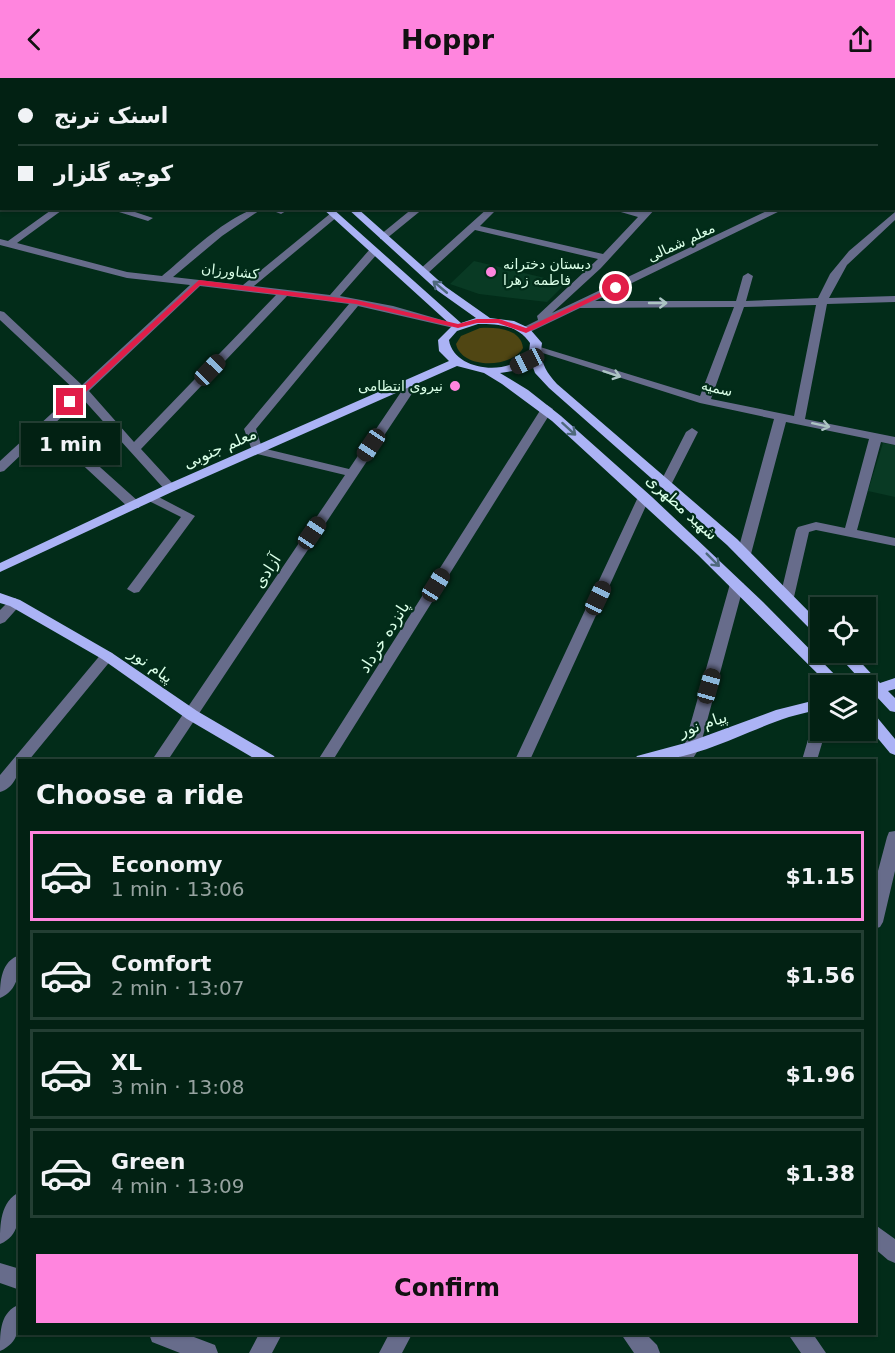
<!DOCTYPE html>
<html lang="en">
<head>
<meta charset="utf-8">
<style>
	:root { --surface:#022113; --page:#0c291c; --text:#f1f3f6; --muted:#96a3a0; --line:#233e33; --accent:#ff85de }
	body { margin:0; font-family:"DejaVu Sans",Vazirmatn,sans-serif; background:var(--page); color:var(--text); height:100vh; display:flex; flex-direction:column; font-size:22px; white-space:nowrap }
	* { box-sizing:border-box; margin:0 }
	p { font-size:20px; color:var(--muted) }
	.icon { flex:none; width:33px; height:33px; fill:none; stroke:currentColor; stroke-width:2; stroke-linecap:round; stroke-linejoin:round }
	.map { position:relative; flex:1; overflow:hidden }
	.sheet { position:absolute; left:18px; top:681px; width:858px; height:576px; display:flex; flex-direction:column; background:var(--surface); border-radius:0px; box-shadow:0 2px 4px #0004,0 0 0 2px var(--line) }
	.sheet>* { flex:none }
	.top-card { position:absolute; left:0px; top:0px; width:896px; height:132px; box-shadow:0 2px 4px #0004,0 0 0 2px var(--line); display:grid; align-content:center; height:132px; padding:0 18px; background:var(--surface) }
	.buttons { position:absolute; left:810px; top:519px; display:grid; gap:12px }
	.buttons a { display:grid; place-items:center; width:66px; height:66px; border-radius:0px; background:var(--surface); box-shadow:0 2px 4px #0004,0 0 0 2px var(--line); font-size:30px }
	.end { position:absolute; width:27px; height:27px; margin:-14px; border:8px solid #e11d48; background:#fff; box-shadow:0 0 0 3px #fff }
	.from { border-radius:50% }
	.bubble { position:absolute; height:42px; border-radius:0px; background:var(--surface); box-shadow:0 2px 4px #0004,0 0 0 2px var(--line); font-size:20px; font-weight:700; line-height:42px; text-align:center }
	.car { position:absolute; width:18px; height:36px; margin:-18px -9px; border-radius:8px; box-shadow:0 0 4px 2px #0007; background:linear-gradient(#222 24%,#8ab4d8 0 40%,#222 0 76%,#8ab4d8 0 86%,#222 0) }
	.top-card b { display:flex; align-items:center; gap:21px; height:57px; font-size:22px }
	.top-card b+b { border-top:2px solid var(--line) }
	.top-card i { width:15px; height:15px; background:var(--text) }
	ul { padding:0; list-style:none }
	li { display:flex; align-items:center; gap:18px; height:90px; margin:0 12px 9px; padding:0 6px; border:3px solid var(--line); border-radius:0px }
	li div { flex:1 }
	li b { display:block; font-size:22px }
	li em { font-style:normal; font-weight:700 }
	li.active { border-color:var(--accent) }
	li>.icon { width:54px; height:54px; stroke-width:1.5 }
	h2 { padding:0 18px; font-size:27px; line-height:72px }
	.primary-button { display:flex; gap:12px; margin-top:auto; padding:12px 18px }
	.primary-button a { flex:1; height:69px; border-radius:0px; background:var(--accent); color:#111; font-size:24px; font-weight:700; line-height:69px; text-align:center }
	header { display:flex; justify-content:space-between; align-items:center; height:78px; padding:0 18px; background:var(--accent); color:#111; font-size:27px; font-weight:700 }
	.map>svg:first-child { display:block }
</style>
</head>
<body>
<header><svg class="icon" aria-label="back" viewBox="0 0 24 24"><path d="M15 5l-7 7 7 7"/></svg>Hoppr<svg class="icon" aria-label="share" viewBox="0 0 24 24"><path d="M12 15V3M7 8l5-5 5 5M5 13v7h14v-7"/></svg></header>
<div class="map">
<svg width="895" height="1275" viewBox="0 0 895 1275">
	<rect width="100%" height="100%" fill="#022c19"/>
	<path fill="#093a24" d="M474 183 566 205 547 224 479 216 450 206Z
		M883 365 895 367V419L868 413Z"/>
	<path fill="#504613" d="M480 250C495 249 521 250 523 270 512 290 462 292 456 266L461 258Z"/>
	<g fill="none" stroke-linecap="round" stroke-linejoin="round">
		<path fill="#676c8b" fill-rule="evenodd" d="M73 0H81L82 2H74Z
			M270 0H279L280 2H271Z
			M458 0H467L457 2Z
			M524 0H533L523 2Z
			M583 0H592L582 2Z
			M634 0H643L633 2Z
			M653 0H663L665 2H654Z
			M0 6H2V12H0Z
			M0 18H2V24H0Z
			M0 38 2 39V45H0Z
			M894 74H895V80H894Z
			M54 130H65L17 165 127 194 162 198C185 179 235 130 263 130L222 158 173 199 243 207 331 135H337V139L254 208 330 217 370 171 374 170 379 173 378 175 340 218 393 228 463 248 458 251 358 228 256 351 262 370 349 391 401 314 396 308 398 306H406L413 314 168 682H152L345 397 253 375 244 351 349 226 287 218 141 371 174 407 176 410 174 413H166L82 320 53 347 139 424 140 427 139 430H129L46 353 4 393 0 394V383L76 313 0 242V233L4 234 82 307 190 207 127 200 0 167V161L8 163ZM200 208 276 217 134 364 89 313Z
			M106 130H123L153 140 148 143Z
			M266 130H283L286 133 281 136Z
			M413 130H424L386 161H380V157Z
			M488 130H498L480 148 603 176 638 139 607 130H625L642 134 646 130H656L601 190 552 235 773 130H786L595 223H736L743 198 748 195 753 198 746 223 818 220 830 196 849 173 895 134V142L847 187 829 220 895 218V224L827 226 805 341 895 359V367L881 364 857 452 895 460V468L816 452 809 454 794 519 792 522H782L780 519 796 452 798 449 816 444 845 450 869 361 786 344 751 476 744 480 739 479 737 476 774 341 700 325 530 271 532 269H540L700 318 734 229 580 230 530 254H522V250L538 242 537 238 598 181 475 152 427 196H419V192ZM816 227 794 338 711 321 744 229Z
			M547 327 553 331 333 682H318L541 331Z
			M692 350 698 354 671 407 669 410H661L659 407 686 354Z
			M151 415 195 438 139 514 134 515 127 511 181 439 147 422 145 419 147 416Z
			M644 415 650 419 530 682H515L638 419Z
			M737 502 744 506 700 669 692 682H678L684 669 730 506Z
			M15 520 22 525 5 544 0 546V532L10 522Z
			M107 573 112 575 114 578 112 581 29 682H20C20 695 14 710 0 714V697L102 575Z
			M820 643V652H826L817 682H802L812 648 815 644Z
			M895 753V793L883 844 880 849 874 851V808L887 759 889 754Z
			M20 877C20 893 18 913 0 920 0 903 1 883 20 877Z
			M20 1114C20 1134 21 1158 0 1166 0 1147 0 1123 20 1114Z
			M874 1146 895 1161V1185L888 1182 874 1170Z
			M0 1185 20 1191V1212L0 1205Z
			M20 1226C20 1245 21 1264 0 1273 0 1253 0 1234 20 1226Z
			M149 1256H186L215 1267 218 1275H180L152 1264Z
			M259 1256H282L272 1275H249Z
			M389 1256H412L402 1275H379Z
			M621 1256H646L657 1267 660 1275H634Z
			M788 1256H813L826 1275H801Z"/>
		<path fill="#abb3f5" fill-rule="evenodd" d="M180 0H188L189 2H181Z
			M215 0H226L213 2Z
			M244 0H255L242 2Z
			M853 0H864L866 2H854Z
			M894 11H895V15H894Z
			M2 65V71L0 72V66Z
			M2 76V82L0 83V77Z
			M322 130H332L461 245 476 240 438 213 347 130H357L446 209 490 240 514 243 529 250 542 265C539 282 545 293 557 306L737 461 820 545V558L815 556 727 467 549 310 535 295 531 284 519 292 500 295 528 312 561 338 652 419 763 524 846 608H830L698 477 552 343 502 306 484 295 457 288 174 413 0 494V485L166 407 449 283 439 273 438 262 452 248ZM478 246C498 246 518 247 530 265L529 275C523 279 518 283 512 286 491 295 453 288 449 262L457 253Z
			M0 515 20 522 112 575 197 633 274 678 276 682H257L187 641 102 581 10 528 0 525Z
			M835 574H851L880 605 895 600V611L888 613 895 620V634L890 633 876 618 866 621V611L868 610Z
			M820 621V631C810 634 799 636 789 639 740 655 687 688 634 682L637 678 689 664 776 632Z
			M866 631 871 632 895 661V677L890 675 866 646Z"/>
	</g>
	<defs><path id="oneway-shaft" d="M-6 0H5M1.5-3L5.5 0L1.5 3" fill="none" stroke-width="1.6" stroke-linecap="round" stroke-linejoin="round" transform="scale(1.5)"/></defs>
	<g stroke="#4e697c">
		<use href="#oneway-shaft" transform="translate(440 209) rotate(-140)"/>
		<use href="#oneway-shaft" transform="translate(569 351) rotate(42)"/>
		<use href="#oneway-shaft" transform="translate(713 482) rotate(45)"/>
	</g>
	<g stroke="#acc4c3">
		<use href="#oneway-shaft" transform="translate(658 225)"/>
		<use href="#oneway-shaft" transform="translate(612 296) rotate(18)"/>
		<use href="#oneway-shaft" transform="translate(821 347) rotate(12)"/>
	</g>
	<path fill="#e11d48" d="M199 202 356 222 458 246 477 241H499L526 250 614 208 619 210 526 255 498 245H477L458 250 356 226 200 207 73 326H68V322Z"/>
	<g fill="#ff85de" stroke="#022c19" stroke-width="2">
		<circle cx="491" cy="194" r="6"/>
		<circle cx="455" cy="308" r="6"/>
	</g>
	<g text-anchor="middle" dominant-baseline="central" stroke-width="4.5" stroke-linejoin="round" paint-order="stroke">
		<g font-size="14" fill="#daffe8" stroke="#022c19">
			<text transform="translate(681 164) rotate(-25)">معلم شمالی</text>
			<text transform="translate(230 193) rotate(6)">کشاورزان</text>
			<text transform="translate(717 310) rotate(13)">سمیه</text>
		</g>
		<g font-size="14" fill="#daffe8" stroke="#022c19" text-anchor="start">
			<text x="503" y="186">دبستان دخترانه<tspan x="503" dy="16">فاطمه زهرا</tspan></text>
			<text x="443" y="308" text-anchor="end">نیروی انتظامی</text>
		</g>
		<g font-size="16" fill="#daffe8" stroke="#022c19">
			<text transform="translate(220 370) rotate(-24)">معلم جنوبی</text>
			<text transform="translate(682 429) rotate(42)">شهید مطهری</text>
			<text transform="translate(267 493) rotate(-57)">آزادی</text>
			<text transform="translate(384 559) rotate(-58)">پانزده خرداد</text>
			<text transform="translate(151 587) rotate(35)">پیام نور</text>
			<text transform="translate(703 646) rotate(-19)">پیام نور</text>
		</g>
	</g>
</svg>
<div class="buttons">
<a><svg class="icon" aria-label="locate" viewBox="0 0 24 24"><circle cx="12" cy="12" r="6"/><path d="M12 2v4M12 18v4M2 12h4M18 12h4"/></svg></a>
<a><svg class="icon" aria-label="layers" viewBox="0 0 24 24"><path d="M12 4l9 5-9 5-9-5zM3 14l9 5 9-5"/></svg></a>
</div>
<i class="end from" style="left:616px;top:210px"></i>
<i class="end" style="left:70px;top:324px"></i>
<div class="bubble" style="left:21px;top:345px;width:99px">1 min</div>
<i class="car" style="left:527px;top:283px;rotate:244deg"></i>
<i class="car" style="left:210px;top:292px;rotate:44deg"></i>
<i class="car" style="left:371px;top:367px;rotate:214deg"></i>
<i class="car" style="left:312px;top:455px;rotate:34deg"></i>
<i class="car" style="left:436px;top:507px;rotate:32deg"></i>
<i class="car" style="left:598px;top:520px;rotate:25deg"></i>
<i class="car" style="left:709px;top:608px;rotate:16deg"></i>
<div class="top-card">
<b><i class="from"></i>اسنک ترنج</b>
<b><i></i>کوچه گلزار</b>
</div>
<section class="sheet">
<h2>Choose a ride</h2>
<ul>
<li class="active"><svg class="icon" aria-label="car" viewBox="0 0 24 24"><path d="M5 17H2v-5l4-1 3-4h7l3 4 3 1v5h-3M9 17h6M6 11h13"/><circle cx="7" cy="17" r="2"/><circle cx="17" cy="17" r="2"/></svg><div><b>Economy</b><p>1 min · 13:06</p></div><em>$1.15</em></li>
<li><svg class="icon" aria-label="car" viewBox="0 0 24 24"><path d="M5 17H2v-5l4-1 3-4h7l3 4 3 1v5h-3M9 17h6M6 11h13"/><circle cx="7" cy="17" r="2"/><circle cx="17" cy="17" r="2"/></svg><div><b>Comfort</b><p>2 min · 13:07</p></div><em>$1.56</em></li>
<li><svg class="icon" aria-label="car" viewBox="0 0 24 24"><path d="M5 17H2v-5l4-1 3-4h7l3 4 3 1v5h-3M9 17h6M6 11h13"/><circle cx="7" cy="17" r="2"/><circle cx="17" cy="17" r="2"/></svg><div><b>XL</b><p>3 min · 13:08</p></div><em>$1.96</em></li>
<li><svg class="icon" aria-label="car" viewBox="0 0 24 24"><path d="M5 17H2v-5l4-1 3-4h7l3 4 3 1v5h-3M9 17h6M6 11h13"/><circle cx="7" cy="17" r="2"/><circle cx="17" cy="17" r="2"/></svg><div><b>Green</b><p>4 min · 13:09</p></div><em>$1.38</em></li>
</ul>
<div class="primary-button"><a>Confirm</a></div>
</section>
</div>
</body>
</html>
